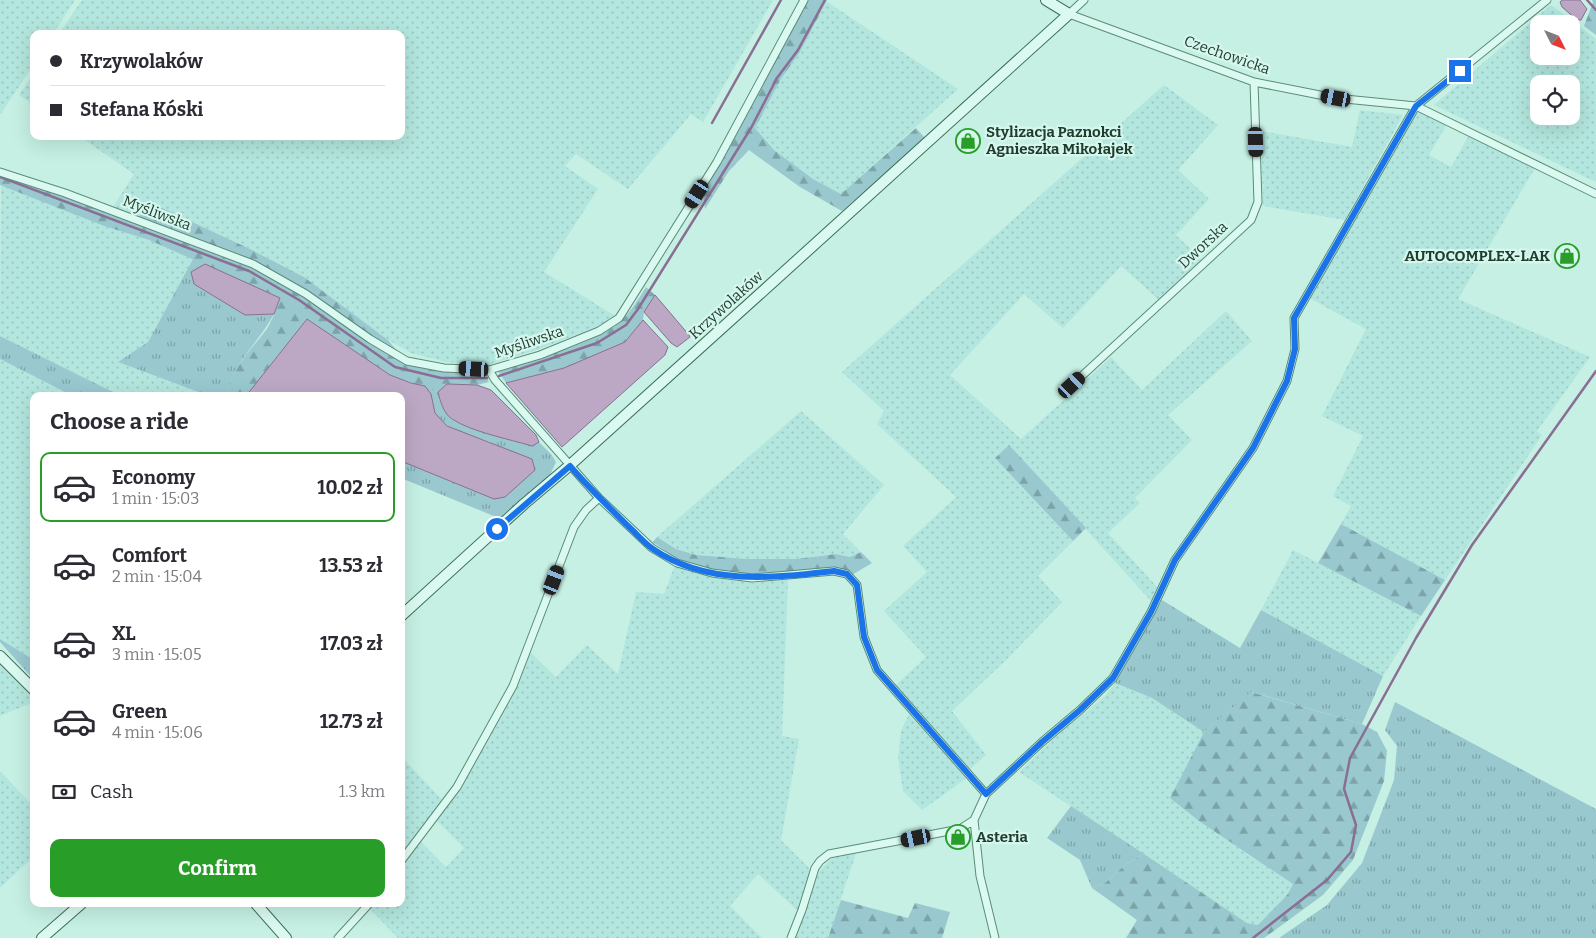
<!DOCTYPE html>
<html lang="en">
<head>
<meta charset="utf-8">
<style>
	:root { --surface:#fff; --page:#f2f2f3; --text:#2b2b33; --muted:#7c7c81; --line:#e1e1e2; --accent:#289e29 }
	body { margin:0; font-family:Bitter,serif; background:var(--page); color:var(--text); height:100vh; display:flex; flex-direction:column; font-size:19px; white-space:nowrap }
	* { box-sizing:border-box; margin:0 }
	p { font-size:16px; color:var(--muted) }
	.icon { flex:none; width:28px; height:28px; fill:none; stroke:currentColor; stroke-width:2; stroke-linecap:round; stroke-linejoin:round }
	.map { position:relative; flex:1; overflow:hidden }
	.side { position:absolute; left:30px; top:392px; width:375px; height:515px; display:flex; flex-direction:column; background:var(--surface); border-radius:10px; box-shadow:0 5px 20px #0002 }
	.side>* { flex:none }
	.top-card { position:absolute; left:30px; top:30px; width:375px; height:110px; border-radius:10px; box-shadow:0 5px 20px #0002; display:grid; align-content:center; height:110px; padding:0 20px; background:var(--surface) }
	.needle { width:32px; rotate:132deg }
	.buttons { position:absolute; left:1530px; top:15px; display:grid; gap:10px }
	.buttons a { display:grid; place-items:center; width:50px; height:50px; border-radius:10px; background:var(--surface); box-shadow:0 5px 20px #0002; font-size:25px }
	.end { position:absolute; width:22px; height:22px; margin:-11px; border:6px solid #1a73e8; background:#fff; box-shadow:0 0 0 2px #fff }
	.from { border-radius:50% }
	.car { position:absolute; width:15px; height:30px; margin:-15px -8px; border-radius:6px; box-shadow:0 0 4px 1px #0007; background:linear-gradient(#222 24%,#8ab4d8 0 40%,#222 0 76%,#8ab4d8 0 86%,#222 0) }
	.top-card b { display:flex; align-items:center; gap:18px; height:48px; font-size:19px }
	.top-card b+b { border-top:1px solid var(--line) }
	.top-card i { width:12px; height:12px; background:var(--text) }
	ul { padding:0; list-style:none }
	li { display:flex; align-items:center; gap:15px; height:70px; margin:0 10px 8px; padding:0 10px; border:2px solid transparent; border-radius:10px }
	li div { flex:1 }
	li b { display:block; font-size:19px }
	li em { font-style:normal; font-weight:700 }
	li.current { border-color:var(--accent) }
	li>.icon { width:45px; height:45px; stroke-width:1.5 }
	h2 { padding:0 20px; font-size:22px; line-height:60px }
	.pay { display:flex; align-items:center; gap:12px; height:55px; padding:0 20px; font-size:19px }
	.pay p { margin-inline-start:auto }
	.button { display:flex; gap:10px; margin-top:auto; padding:10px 20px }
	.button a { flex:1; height:58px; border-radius:10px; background:var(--accent); color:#fff; font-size:20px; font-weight:700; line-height:58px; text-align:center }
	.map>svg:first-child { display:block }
</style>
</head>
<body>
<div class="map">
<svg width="1596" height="938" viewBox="0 0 1596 938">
	<defs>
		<pattern id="farmland-dots" width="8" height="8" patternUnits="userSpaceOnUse" patternTransform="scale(1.25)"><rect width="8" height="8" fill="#b3e6de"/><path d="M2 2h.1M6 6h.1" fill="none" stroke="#9ac6bf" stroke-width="1.8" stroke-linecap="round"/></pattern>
		<pattern id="grass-tufts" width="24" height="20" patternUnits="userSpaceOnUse" patternTransform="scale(1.25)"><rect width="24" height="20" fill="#99c8cf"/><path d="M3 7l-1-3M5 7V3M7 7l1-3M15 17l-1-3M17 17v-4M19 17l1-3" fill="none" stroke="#7ca4a8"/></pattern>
		<pattern id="forest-firs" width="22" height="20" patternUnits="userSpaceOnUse" patternTransform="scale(1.25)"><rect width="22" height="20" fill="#99c8cf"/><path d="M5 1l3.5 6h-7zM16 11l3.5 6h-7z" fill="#7ca4a8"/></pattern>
	</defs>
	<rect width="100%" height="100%" fill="#c6f0e4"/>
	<path fill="url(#farmland-dots)" fill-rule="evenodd" d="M0 0H75L53 34H34V64L0 115Z
		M82 0H773L703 122 691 114 628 189 576 154 565 166 598 189 544 272 617 317 596 327 537 350 487 365 445 362 411 353 388 340 304 277 250 249 158 206 139 216 113 207 134 174 79 136H401V34H59Z
		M826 1 958 89 841 194 813 179 774 150 755 128 781 79 800 52Z
		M1551 5 1596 39V182L1434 105ZM1539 24H1571V56H1539ZM1539 84H1571V116H1539Z
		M34 73V105L19 95Z
		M1164 85 1218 125 1178 170 1209 199 1176 235 1202 260 1159 300 1121 266 1063 328 1024 294 950 375 1021 439 1111 357 1142 390 1226 311 1252 341 1168 415 1192 440 1135 498 1140 503 1108 533 1158 588 1151 601 1009 445 995 458 1073 541 1038 576 1062 602 1006 660 952 711 986 755 969 770 896 685 926 657 884 611 927 572 903 546 956 497 877 424 884 411 842 372Z
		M1360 110 1403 115 1345 220 1263 206 1261 131 1352 147Z
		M1418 111 1447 124 1429 155 1451 167 1469 135 1535 168 1458 299 1590 357 1537 431 1542 435 1445 580 1341 524 1351 506 1333 496 1363 436 1322 416 1366 329 1309 298Z
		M1 184 104 226 149 240 193 259 148 342 118 362 209 396H121L0 336Z
		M0 359 73 396H34V660L0 639Z
		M801 411 884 485 843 534 861 552 850 557 836 554 797 559H747L696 555 676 549 657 537Z
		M1293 550 1421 616 1383 676 1261 610Z
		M675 565 713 577 754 583 788 579 782 736 799 739 781 840 812 871 798 911 758 874 730 906 762 938H398L369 908 372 904H401V866L420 841 446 867 464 848 436 820 529 651 556 677 587 645 618 674 636 592 664 594Z
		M0 662 34 695V702L0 716Z
		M1115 683 1152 698 1204 732 1171 798 1199 821 1293 883 1287 895 1258 925 1247 923 1019 772 1054 738 1105 696Z
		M909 714 967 778 922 810 903 791 898 757 901 731Z
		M401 756 443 801 401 856Z
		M0 771 34 807V856L0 888Z
		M856 853 828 938H794L819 871 831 859Z"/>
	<path fill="url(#grass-tufts)" d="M193 259 205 264 191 272 194 284 245 315 274 314C260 341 231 365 226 396H209L118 362 148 342Z
		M0 336 121 396H73L0 359Z
		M425 386 438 392 441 404 451 419 486 433 532 446 539 442 551 454 556 462 550 475 501 519 401 478V461L494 499 490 442C474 436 441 429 434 412 430 402 433 398 425 386Z
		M1162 600 1240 648 1261 610 1383 676 1362 724 1252 692 1204 732 1152 698 1115 683Z
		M0 639 34 660V680L0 642Z
		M1395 702 1596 809V938H1279L1327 905 1362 863 1394 780 1397 746 1385 730Z
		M1071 806 1144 854 1126 864 1105 883 1092 888 1080 860 1047 838Z"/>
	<path fill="url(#forest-firs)" d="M808 0H827L800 52 781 79 755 128 774 150 813 179 841 194 916 128 925 138 842 211 800 187 749 150 729 171 705 209 703 194Z
		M1592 0H1596V35L1584 26 1593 2Z
		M0 175 112 213 139 216 158 206 250 249 304 277 388 340 407 363 484 373 489 382 477 385 447 384 438 392 390 375 307 319 246 396H226C230 370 251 350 266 330 273 320 276 309 280 298L149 240 104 226 0 185Z
		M646 287 655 295 644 312 643 320 625 342 564 368 506 383 498 371C529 361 602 342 623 319 632 310 639 298 646 287Z
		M1009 445 1086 528 1073 541 995 458Z
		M1341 524 1445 580 1421 616 1318 563Z
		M657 537 676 549 696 555 747 559H797L836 554 850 557 861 552 872 563 852 575 848 571 753 574 714 570 680 561 653 542Z
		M1251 692 1362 724 1377 732 1387 751 1384 781 1353 860 1323 895 1264 938H1126L1137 920 1092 888 1105 883 1126 864 1144 854 1247 923 1258 925 1287 895 1293 884 1199 821 1170 798 1204 732Z
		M841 900 908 918 915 903 950 912 942 938H828Z"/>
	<path fill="#bca8c4" stroke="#8a6e93" d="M1562 0H1580L1587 9 1581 20H1577L1562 7 1560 2Z
		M205 264 280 298 274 314 245 315 194 284 191 272Z
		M655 295 689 335 690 337 677 347 671 343 644 312Z
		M307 319 390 375 411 383 425 386 431 394 435 413 447 426 532 459 535 470 505 497 494 499 401 461V396H246Z
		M643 320 668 347 665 355 562 447 506 383 564 368 625 342Z
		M447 384 477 385 491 390 536 435 539 442 532 446C509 439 472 432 452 419 444 414 440 401 438 392Z"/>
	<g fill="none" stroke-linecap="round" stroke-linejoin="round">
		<path stroke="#8a6e93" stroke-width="2.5" d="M1587 0 1596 10
			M712 123 781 0
			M0 177 249 271 299 300 395 367 441 378H487
			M499 376 597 343 626 325 638 309 751 128 777 78 798 50 825 0
			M1253 938 1327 880 1351 852 1356 825 1344 789 1350 758 1416 638 1472 545 1596 371"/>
		<defs>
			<path id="street" d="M1084 0 1069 14 1254 82 1335 98 1416 106 1596 194
				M0 172 65 193 253 264 306 294 370 339 407 361 444 368 489 370 540 355 599 331 619 318 717 162 804 0
				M489 370 495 380 599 498 652 548 677 563 712 573 752 578 834 571 847 574 857 585 864 637 877 670 986 794
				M1072 385 1251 220 1258 202 1254 82
				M974 820 980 876 995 938
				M401 861 457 787 513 686 574 527 586 510 599 498
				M338 938 369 904
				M791 938 802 910 815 868 820 861 829 854 960 829 974 820 986 794 1042 742 1080 710 1113 678 1151 612 1175 560 1253 448 1287 381 1295 349 1294 318 1416 106 1547 0"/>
			<path id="secondary" d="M401 616 524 504 569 466 773 282 1069 14 1046 0
				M0 656 34 690
				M256 904 286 938
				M42 938 81 904"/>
		</defs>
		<use href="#street" stroke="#5b8c76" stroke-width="9"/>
		<use href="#secondary" stroke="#3e6e57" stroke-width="12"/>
		<use href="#street" stroke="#dafaf1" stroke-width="7"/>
		<use href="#secondary" stroke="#dafaf1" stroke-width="10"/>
	</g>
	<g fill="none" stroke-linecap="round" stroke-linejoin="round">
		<path stroke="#1a73e8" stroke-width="6" d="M497 529 570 466C588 487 608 506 628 526 636 533 644 543 653 549 707 586 773 578 834 571L847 574 857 585 864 637 877 670 986 794 1042 742 1080 710 1113 678 1151 612 1175 560 1253 448 1287 381 1295 349 1294 318 1416 106 1460 71"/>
	</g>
	<defs>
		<symbol id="shop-ring" viewBox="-11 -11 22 22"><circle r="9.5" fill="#d6f7ee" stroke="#289e29" stroke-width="1.5"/><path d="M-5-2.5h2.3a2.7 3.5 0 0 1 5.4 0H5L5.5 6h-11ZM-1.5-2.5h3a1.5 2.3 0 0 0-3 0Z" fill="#289e29"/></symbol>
	</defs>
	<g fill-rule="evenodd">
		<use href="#shop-ring" x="954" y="127" width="28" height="28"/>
		<use href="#shop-ring" x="1553" y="242" width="28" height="28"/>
		<use href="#shop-ring" x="944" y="823" width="28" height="28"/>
	</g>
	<g text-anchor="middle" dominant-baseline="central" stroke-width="4.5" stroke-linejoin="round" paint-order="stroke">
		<g font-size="15" fill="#1f3c2d" stroke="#d6f7ee">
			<text transform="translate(1227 55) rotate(19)">Czechowicka</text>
			<text transform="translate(157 213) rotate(21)">Myśliwska</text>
			<text transform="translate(1203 245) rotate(-43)">Dworska</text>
			<text transform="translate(726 305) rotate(-42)">Krzywolaków</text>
			<text transform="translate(529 342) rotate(-19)">Myśliwska</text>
		</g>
		<g font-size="15" font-weight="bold" fill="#1f3c2d" stroke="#d6f7ee" text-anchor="start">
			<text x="986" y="132">Stylizacja Paznokci<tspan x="986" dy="17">Agnieszka Mikołajek</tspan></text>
			<text x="1550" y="256" text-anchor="end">AUTOCOMPLEX-LAK</text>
			<text x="976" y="837">Asteria</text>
		</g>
	</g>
</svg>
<div class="buttons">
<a><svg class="needle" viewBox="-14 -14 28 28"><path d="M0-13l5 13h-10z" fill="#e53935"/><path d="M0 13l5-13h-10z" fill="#7c7c81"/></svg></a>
<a><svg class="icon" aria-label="locate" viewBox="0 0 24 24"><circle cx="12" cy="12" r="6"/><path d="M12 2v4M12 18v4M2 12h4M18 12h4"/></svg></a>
</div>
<i class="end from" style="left:497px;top:529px"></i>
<i class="end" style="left:1460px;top:71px"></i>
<i class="car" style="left:1336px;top:98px;rotate:281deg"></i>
<i class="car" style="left:1256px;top:142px;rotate:178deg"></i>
<i class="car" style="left:697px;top:194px;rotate:212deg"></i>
<i class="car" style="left:474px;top:369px;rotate:273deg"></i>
<i class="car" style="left:1072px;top:385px;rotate:47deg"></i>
<i class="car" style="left:554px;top:580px;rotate:21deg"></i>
<i class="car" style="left:916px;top:838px;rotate:258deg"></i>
<div class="top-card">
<b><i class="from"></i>Krzywolaków</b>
<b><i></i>Stefana Kóski</b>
</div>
<section class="side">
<h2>Choose a ride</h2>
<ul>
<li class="current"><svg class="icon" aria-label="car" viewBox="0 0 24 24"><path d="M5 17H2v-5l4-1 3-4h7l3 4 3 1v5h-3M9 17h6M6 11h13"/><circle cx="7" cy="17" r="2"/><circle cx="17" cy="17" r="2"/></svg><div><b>Economy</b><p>1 min · 15:03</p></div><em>10.02 zł</em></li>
<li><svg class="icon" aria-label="car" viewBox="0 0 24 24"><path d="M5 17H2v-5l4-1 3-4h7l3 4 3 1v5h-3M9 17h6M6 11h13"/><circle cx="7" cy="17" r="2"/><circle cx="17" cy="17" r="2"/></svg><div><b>Comfort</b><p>2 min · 15:04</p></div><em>13.53 zł</em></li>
<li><svg class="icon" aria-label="car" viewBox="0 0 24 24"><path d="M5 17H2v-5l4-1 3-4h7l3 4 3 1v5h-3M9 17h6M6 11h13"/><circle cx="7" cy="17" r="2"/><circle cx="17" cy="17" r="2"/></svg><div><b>XL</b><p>3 min · 15:05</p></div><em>17.03 zł</em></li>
<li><svg class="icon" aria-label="car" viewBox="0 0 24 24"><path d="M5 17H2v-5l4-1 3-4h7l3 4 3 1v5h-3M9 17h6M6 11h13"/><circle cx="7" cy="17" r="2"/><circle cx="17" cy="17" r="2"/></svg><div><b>Green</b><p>4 min · 15:06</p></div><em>12.73 zł</em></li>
</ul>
<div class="pay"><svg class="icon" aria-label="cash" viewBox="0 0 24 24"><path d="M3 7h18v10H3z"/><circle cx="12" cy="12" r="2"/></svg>Cash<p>1.3 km</p></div>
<div class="button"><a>Confirm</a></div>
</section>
</div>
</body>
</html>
